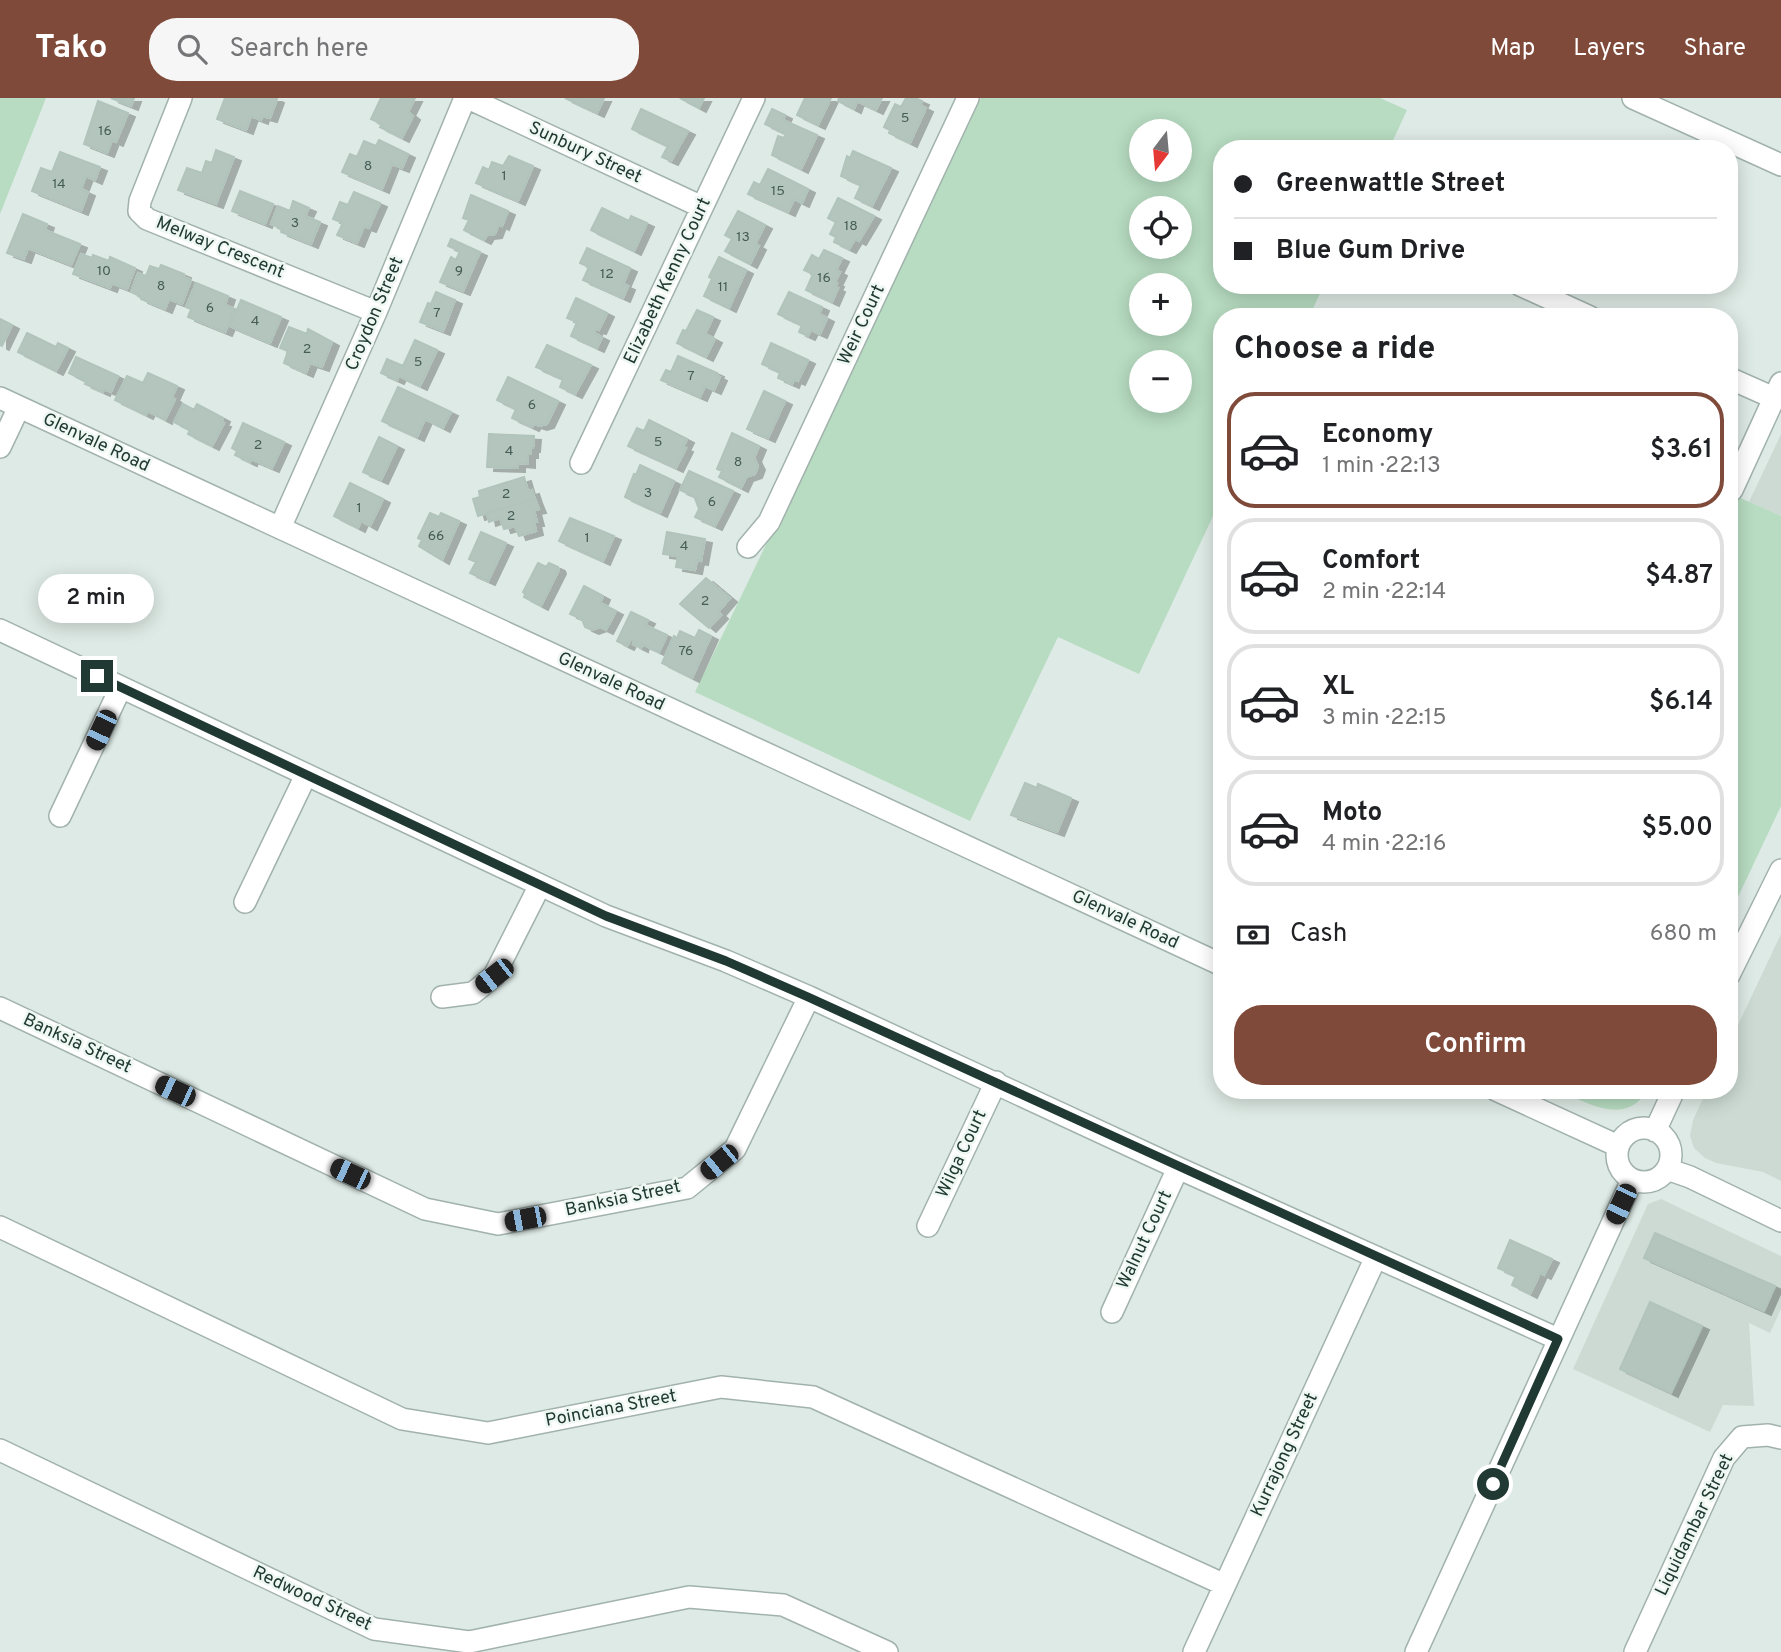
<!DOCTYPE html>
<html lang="en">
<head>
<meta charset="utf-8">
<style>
	:root { --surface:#fff; --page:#f6f6f6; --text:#202124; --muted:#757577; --line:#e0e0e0; --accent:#7f4a39 }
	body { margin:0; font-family:Overpass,sans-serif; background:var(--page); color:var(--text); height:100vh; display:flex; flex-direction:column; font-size:26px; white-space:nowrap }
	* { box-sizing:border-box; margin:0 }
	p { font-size:23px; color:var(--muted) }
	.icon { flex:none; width:38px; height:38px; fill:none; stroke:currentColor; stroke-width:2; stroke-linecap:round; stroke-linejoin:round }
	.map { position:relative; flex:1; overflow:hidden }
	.drawer { position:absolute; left:1213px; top:210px; width:525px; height:791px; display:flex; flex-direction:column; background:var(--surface); border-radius:28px; box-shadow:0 4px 18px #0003 }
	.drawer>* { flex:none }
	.banner { position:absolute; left:1213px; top:42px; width:525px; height:154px; border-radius:28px; box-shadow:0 4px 18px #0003; display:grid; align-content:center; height:154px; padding:0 21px; background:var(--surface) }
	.needle { width:46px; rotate:196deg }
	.tools { position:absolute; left:1129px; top:21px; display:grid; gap:14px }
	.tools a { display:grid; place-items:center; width:63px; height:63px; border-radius:50%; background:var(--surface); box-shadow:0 4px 18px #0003; font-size:35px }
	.end { position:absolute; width:32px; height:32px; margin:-16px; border:9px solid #203a33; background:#fff; box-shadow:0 0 0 4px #fff }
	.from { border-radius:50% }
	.bubble { position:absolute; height:49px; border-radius:24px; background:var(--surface); box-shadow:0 4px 18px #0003; font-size:23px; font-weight:600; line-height:49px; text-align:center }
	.car { position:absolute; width:21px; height:42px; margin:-21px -10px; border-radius:9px; box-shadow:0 0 5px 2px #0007; background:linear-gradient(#222 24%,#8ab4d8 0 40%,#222 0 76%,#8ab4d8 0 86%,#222 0) }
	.banner b { display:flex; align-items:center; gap:24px; height:66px; font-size:26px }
	.banner b+b { border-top:2px solid var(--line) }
	.banner i { width:18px; height:18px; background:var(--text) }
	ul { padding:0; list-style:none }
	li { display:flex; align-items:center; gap:21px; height:116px; margin:0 14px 10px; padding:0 7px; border:4px solid var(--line); border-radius:28px }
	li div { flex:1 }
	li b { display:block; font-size:26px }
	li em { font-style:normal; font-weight:600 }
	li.on { border-color:var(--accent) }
	li>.icon { width:63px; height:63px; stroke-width:1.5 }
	h2 { padding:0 21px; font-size:32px; line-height:84px }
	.pay { display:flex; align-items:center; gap:18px; height:77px; padding:0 21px; font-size:26px }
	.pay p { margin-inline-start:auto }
	.primary-button { display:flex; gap:14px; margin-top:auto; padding:14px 21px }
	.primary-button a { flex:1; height:80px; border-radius:28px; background:var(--accent); color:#fff; font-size:28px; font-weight:600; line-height:80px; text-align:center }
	header { display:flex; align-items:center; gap:42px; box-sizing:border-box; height:98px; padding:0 35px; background:var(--accent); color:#fff }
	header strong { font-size:33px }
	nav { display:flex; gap:38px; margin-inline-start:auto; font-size:24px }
	.search { width:490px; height:63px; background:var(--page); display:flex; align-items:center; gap:18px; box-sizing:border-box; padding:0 24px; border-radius:28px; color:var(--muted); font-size:26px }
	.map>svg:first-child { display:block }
</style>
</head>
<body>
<header>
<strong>Tako</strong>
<div class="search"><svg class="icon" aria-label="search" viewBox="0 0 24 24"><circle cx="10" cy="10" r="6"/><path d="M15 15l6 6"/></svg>Search here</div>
<nav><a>Map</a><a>Layers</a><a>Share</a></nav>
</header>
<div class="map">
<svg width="1781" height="1554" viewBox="0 0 1781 1554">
	<defs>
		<filter id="shadow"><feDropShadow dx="7" dy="4" stdDeviation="0" flood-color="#0004"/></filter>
	</defs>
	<rect width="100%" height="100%" fill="#deeae5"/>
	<path fill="#cddad4" d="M1781 336V418L1749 404Z
		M1781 836V1083L1763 1074 1716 1065 1705 1060 1694 1050 1690 1038 1693 1022 1707 992H1729V946Z
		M1661 1101 1781 1158V1211L1770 1235 1749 1225 1754 1308 1723 1307 1710 1334 1573 1271 1648 1106Z"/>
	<path fill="#b7dcc1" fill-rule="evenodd" d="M0 0H46L0 116Z
		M981 0H1380L1407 12 1389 51H1222V187H1324L1309 219H1222L1221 401 1139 576 1058 539 970 723 695 594ZM1141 33H1180V72H1141ZM1141 110H1180V149H1141ZM1141 187H1180V226H1141ZM1141 264H1180V303H1141Z
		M1729 395 1781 418V708L1729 818Z
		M1559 992H1647C1627 1029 1586 1005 1559 992Z"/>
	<path fill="#b4c5be" stroke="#b1c4bc" stroke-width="2" filter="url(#shadow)" d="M111 0H134L131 8Z
		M225 0H275L277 1 270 20 262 18 261 22 251 18 246 32 217 21Z
		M381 0H415L408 14 413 18 402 40 380 29 382 26 371 21Z
		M565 0H604L597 15Z
		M680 0H704L699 10Z
		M805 0H831L818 27 797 17Z
		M839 0H882L876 12 857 3 854 11 838 3Z
		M906 0H915L922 3 920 7 926 10 910 45 889 35 890 32 884 29 895 6 901 9Z
		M98 3 128 15 116 44 112 42 107 55 84 46Z
		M641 11 688 33 671 63 662 59 668 48 632 31Z
		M772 11 785 17 783 22 817 37 801 71 772 57 778 38 784 40 786 36 765 26Z
		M379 42 408 56 402 70 392 66 382 91 342 74 350 56 357 59 364 43 376 48Z
		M216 52 234 59 216 106 178 92 187 70 202 75 206 63 212 65Z
		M853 53 891 70 872 108 855 100 861 87 841 78 847 58 850 60Z
		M60 54 100 69 95 82 86 78 81 91 88 94 81 113 32 93 41 70 52 74Z
		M509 58 533 68 518 103 476 85 483 69 489 72 492 64 503 68Z
		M768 71 808 91 802 105 794 101 788 114 748 96 754 84 760 87Z
		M240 93 273 106 265 126 232 113Z
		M354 94 380 105 369 130 364 128 357 145 337 137 343 125 333 121 340 104 348 107Z
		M471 97 508 113 502 128 499 126 495 136 487 137 484 142 464 132 469 122 463 120Z
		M838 100 874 118 859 143 855 141 849 151 834 144 836 139 830 136 836 124 828 120Z
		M293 103 309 110 305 118 320 124 311 146 281 134 282 131 271 126 278 108 290 113Z
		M602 110 629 123 631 118 647 125 634 153 591 132Z
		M738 113 765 127 755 146 759 148 750 166 725 153 732 141 725 137Z
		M23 116 47 126 45 132 80 146 71 167 28 150 24 161 7 155Z
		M451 141 480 154 463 193 440 184 451 159 456 162 460 153 448 148Z
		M587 150 630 170 623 186 628 188 623 200 583 182 589 169 580 165Z
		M824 152 842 160 836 172 840 174 835 184 837 185 835 189 838 190 832 204 806 192 813 176 804 172 812 157 819 161Z
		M81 156 92 160 93 157 109 163 110 159 135 170 127 191 112 185 110 190 73 176Z
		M719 159 746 172 729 210 704 198 712 181 709 179Z
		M161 167 184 176 183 179 191 182 182 206 169 201 165 211 141 201 140 198 131 194 138 175 146 178 150 168 159 171Z
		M196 185 228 198 225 207 235 211 225 234 188 219 191 211 186 209Z
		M436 194 455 202 443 233 420 224 428 205 431 206Z
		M789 194 822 209 819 216 827 220 820 236 811 232 808 238 799 234 802 227 778 216Z
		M576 200 607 215 599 232 596 231 594 235 602 239 597 250 571 238 577 224 567 220Z
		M241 202 281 219 270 245 230 228Z
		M697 212 713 219 705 236 715 241 706 259 677 245 683 232 686 233Z
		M0 221 12 227 2 248 0 247Z
		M289 229 307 236 308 231 332 244 322 269 310 265 306 275 284 265 288 253 280 250Z
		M27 235 56 249 58 245 68 250 56 273 18 254Z
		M415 242 437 252 420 288 399 278 397 282 381 275 387 261 403 268Z
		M771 245 808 262 798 283 794 281 792 286 778 280 780 274 762 266Z
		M547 247 591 267 575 296 560 289 563 281 536 269Z
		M678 258 717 275 716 277 720 279 714 292 705 288 700 299 661 282 666 272 671 274Z
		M76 259 118 278 111 294 104 291 103 294 85 286 87 284 69 275Z
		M148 275 177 288 172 299 175 301 165 322 148 313 146 317 115 302 127 278 143 285Z
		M508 279 558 303 547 326 540 328 534 326 532 329 512 320 516 311 497 302Z
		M398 289 451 314 443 330 425 321 417 339 382 323Z
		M764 293 785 303 768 340 747 331Z
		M183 306 194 312 197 306 223 320 221 324 224 325 212 348 188 336 190 332 174 324Z
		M649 322 687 341 683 349 686 350 676 370 628 348 637 330 644 333Z
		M243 325 284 344 272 370 251 361 250 364 235 357 237 353 232 350Z
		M732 335 759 348 754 360 758 368 755 376 746 379 741 390 719 379 722 373 717 371Z
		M489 336 534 338 533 350H531V356H528V366L518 365V370L487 369Z
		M379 339 397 348 381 382 363 374Z
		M640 367 674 383 660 415 625 399 634 376 636 377Z
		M689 373 733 393 715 428 695 419 699 411 694 398 680 392Z
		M524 379 528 393 532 392 535 401 478 418 473 401 480 399 479 393Z
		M350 385 383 401 370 428 361 423 358 430 334 418Z
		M535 401 539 411 534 412 537 424H534L536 433 519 438 515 428 504 431 500 420 489 424 487 415Z
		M430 415 439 419 441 415 459 423 442 462 419 448 422 442 418 440Z
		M570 420 614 438 603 463 559 443Z
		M481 434 506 445 488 483 470 475 476 464 469 461Z
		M667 434 705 441 701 463 697 462 695 472 676 469 678 458 663 456Z
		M538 465 546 469 549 465 558 469 559 472 541 508 524 499 525 496 523 494Z
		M706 480 730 500 718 514 721 517 709 530 680 506Z
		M584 488 603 498 600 505 616 513 606 532 600 529 592 532 585 529 582 521 570 516Z
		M631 514 648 522 645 527 667 537 659 554 642 546 641 550 633 546 635 543 631 541 627 548 617 543Z
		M699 532 711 538 692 580 662 565 674 538 677 540 680 533 695 540Z
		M1025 685 1037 690 1038 686 1071 700 1057 734 1011 717Z
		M1655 1135 1775 1188 1764 1213 1644 1160Z
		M1510 1142 1552 1161 1544 1177 1540 1175 1530 1196 1512 1187 1516 1178 1498 1170Z
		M1650 1204 1702 1228 1671 1295 1620 1271Z"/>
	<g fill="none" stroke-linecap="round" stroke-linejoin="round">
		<defs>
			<path id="minor" d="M181 0 140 103 139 113 147 121 376 214
				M468 0 702 109
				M1633 0 1781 67
				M1520 187 1590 219
				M1729 280 1774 300
				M0 300 1222 867
				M0 349 19 309
				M581 365 754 0
				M1732 392 1781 285
				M280 430 376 214 465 0
				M748 449 769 424 968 0
				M0 532 606 818 726 863 809 899 1178 1070 1558 1241
				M60 718 121 589
				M245 804 306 677
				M1729 877 1781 772
				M442 899 473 895 494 878 540 787
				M0 910 425 1111 498 1126 687 1090 735 1051 809 899
				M1496 992 1618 1048
				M1617 1057a27 27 0 1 1 54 0a27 27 0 1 1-54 0Z
				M1655 1033 1674 992
				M1667 1071 1690 1079 1781 1123
				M928 1128 996 984
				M0 1129 402 1321 488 1335 721 1289 813 1299 1225 1487
				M1112 1214 1178 1070
				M0 1352 374 1531 469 1544 689 1499 783 1507 887 1554
				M1194 1554 1376 1159
				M1416 1554 1632 1082
				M1635 1554 1724 1360 1742 1339 1768 1337 1781 1340"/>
		</defs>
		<use href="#minor" stroke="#a1b2ac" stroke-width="24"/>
		<use href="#minor" stroke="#fff" stroke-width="21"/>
	</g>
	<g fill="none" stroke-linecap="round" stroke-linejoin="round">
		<path stroke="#203a33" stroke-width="9" d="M97 578 606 818 726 863 808 899 1558 1241 1493 1386"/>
	</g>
	<g text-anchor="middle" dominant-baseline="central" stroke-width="5" stroke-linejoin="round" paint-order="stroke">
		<g font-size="14" fill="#455d56">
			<text x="905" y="20">5</text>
			<text x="105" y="33">16</text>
			<text x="368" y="68">8</text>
			<text x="504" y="78">1</text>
			<text x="59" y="86">14</text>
			<text x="778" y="93">15</text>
			<text x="295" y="125">3</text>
			<text x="851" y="128">18</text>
			<text x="743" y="139">13</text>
			<text x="104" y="173">10</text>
			<text x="459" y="173">9</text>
			<text x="607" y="176">12</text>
			<text x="824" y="180">16</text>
			<text x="161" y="188">8</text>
			<text x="723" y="189">11</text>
			<text x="210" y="210">6</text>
			<text x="437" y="215">7</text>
			<text x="255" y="223">4</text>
			<text x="307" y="251">2</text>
			<text x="418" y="264">5</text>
			<text x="691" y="278">7</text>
			<text x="532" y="307">6</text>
			<text x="658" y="344">5</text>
			<text x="258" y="347">2</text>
			<text x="509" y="353">4</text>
			<text x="738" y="364">8</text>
			<text x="648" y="395">3</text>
			<text x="506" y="396">2</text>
			<text x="712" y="404">6</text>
			<text x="359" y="410">1</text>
			<text x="511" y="418">2</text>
			<text x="436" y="438">66</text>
			<text x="587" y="440">1</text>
			<text x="684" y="448">4</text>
			<text x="705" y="503">2</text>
			<text x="686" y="553">76</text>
		</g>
		<g font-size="18" fill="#203a33" stroke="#eff7f3">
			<text transform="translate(585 55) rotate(25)">Sunbury Street</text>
			<text transform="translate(220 150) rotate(22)">Melway Crescent</text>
			<text transform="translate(668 183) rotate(-65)">Elizabeth Kenny Court</text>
			<text transform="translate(375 216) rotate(-67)">Croydon Street</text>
			<text transform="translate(862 227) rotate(-65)">Weir Court</text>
			<text transform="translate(96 345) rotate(25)">Glenvale Road</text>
			<text transform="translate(611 584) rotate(25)">Glenvale Road</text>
			<text transform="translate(1125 822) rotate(25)">Glenvale Road</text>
			<text transform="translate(77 946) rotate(25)">Banksia Street</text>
			<text transform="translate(962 1056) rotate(-65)">Wilga Court</text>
			<text transform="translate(623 1101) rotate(-12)">Banksia Street</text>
			<text transform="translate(1145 1142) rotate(-65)">Walnut Court</text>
			<text transform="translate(611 1311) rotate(-11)">Poinciana Street</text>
			<text transform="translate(1285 1357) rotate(-65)">Kurrajong Street</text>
			<text transform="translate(1695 1427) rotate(-64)">Liquidambar Street</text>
			<text transform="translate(312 1501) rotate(25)">Redwood Street</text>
		</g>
	</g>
</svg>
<div class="tools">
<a><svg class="needle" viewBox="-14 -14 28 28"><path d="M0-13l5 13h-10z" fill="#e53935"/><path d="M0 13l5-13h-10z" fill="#757577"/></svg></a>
<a><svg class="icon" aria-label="locate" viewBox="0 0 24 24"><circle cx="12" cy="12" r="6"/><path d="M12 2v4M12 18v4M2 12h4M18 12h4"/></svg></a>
<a>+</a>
<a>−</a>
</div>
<i class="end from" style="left:1493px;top:1386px"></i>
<i class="end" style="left:97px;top:578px"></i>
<div class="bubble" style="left:38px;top:476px;width:116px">2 min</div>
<i class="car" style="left:101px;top:632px;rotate:205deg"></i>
<i class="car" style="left:494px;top:878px;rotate:232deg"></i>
<i class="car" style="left:175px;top:993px;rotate:295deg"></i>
<i class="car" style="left:719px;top:1064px;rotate:231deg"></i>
<i class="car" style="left:350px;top:1076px;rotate:295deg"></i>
<i class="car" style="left:1621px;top:1106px;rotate:205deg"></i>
<i class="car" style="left:525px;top:1121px;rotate:259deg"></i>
<div class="banner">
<b><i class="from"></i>Greenwattle Street</b>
<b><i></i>Blue Gum Drive</b>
</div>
<section class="drawer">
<h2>Choose a ride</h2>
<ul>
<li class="on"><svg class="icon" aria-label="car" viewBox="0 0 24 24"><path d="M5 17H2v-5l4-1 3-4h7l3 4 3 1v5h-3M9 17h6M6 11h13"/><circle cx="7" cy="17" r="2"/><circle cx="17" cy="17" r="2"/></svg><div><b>Economy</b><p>1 min · 22:13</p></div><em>$3.61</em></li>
<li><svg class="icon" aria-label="car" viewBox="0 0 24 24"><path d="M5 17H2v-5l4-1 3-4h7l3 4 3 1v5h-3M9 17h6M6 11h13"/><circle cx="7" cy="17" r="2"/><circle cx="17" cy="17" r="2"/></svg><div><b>Comfort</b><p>2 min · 22:14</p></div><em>$4.87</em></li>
<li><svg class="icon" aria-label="car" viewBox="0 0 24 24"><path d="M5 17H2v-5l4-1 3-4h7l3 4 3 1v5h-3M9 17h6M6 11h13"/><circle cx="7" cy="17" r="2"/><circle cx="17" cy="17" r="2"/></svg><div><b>XL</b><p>3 min · 22:15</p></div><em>$6.14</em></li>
<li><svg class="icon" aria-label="car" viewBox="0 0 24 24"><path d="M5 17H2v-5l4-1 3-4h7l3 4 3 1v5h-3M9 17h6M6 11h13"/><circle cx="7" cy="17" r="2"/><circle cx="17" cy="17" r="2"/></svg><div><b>Moto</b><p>4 min · 22:16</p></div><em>$5.00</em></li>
</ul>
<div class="pay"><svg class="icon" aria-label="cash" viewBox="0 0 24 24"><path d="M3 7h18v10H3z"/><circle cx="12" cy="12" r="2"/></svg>Cash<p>680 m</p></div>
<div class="primary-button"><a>Confirm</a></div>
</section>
</div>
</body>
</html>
